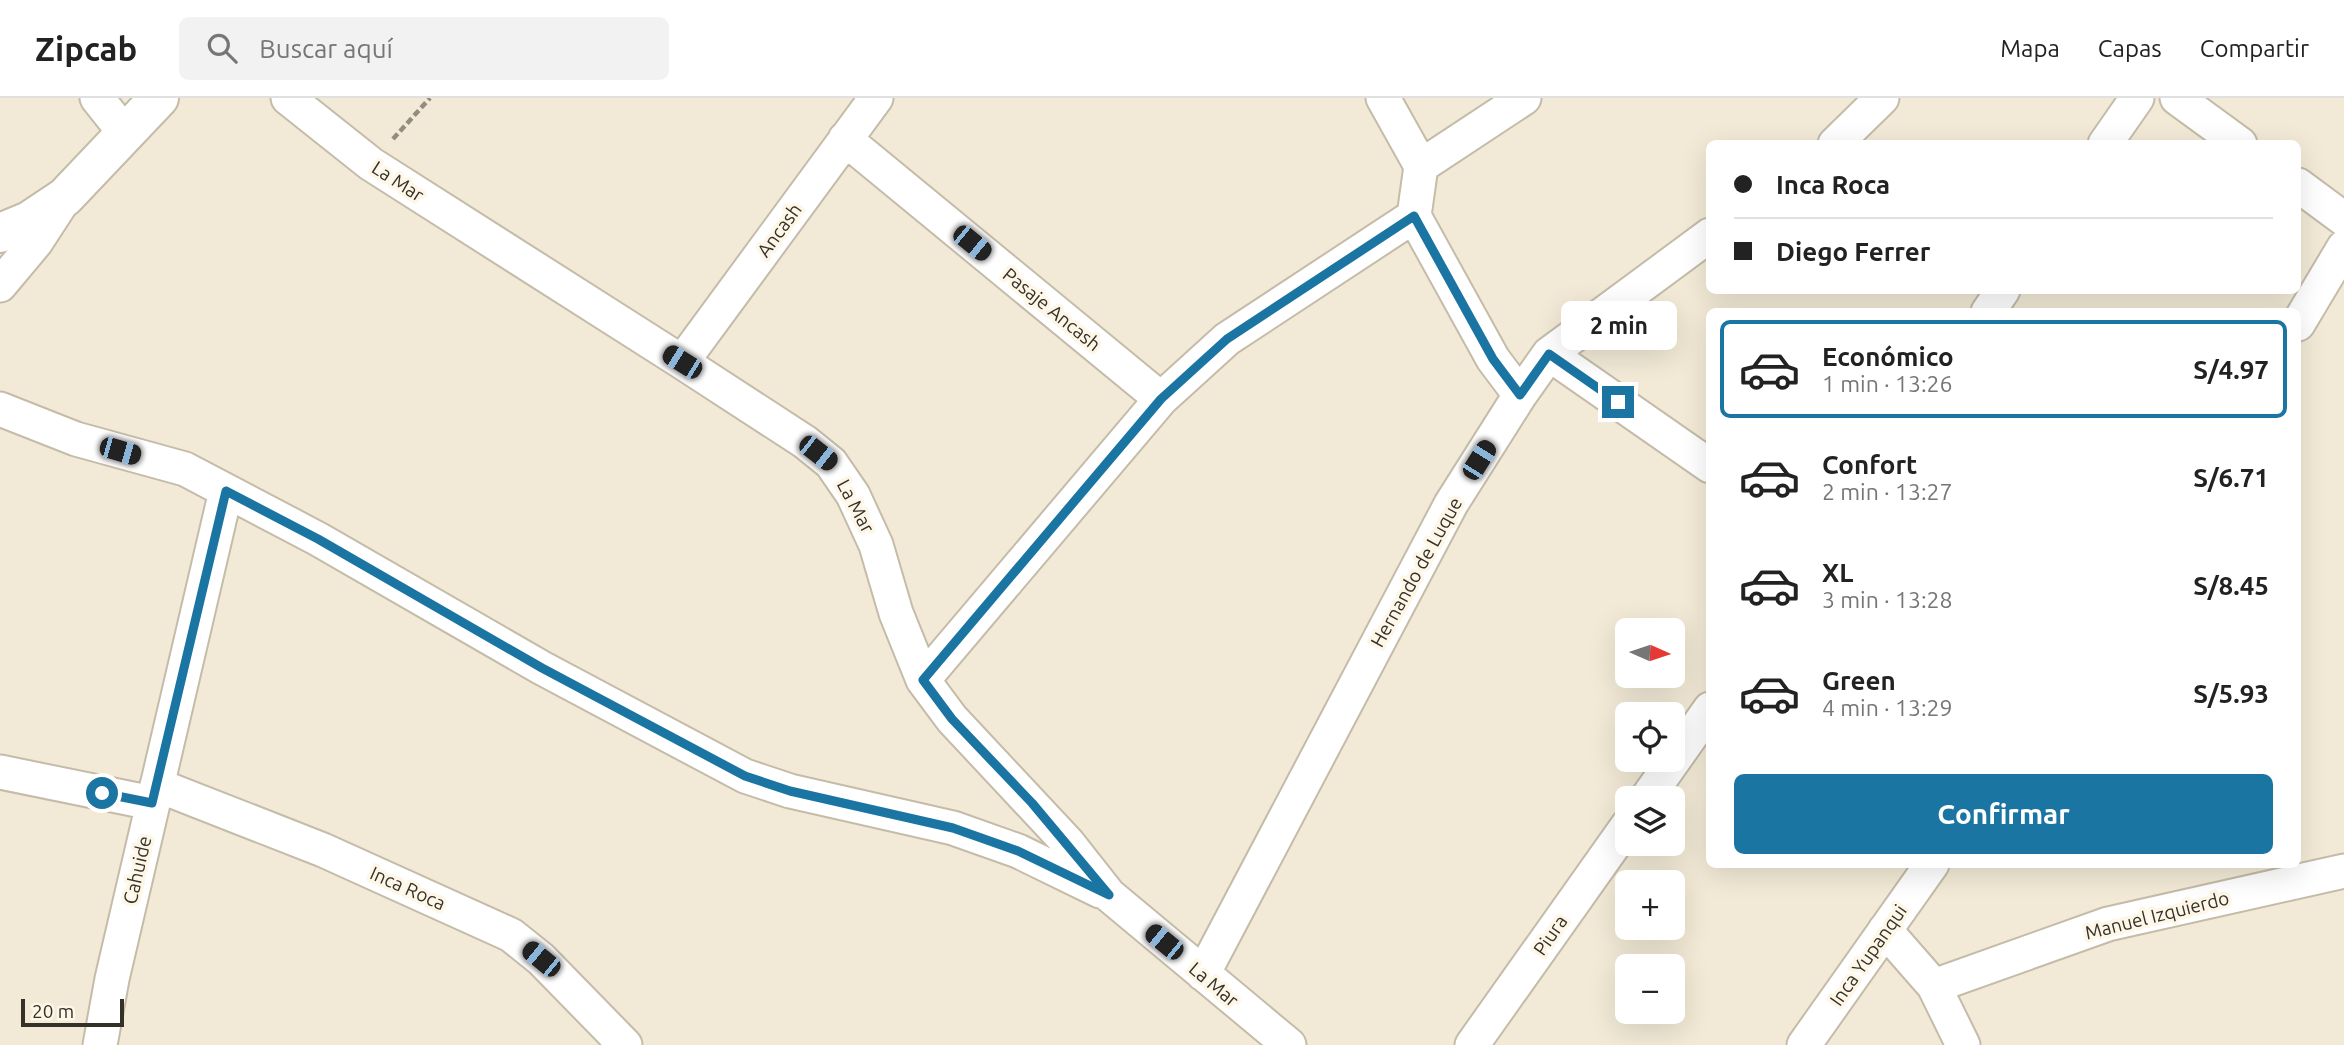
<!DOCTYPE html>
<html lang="es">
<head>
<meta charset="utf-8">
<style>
	:root { --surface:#fff; --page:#f2f2f2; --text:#222; --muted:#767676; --line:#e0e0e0; --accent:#1a75a3 }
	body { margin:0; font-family:Ubuntu,sans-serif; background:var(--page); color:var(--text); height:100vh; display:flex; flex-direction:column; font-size:26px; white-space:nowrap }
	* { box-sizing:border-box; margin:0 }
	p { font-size:23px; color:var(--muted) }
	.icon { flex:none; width:38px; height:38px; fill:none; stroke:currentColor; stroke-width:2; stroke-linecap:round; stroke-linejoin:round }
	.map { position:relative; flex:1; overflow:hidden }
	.panel { position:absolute; left:1706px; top:210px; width:595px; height:560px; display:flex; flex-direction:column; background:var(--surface); border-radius:10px; box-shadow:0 7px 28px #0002 }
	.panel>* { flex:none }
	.top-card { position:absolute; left:1706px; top:42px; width:595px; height:154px; border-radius:10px; box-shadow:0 7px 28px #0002; display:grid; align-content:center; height:154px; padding:0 28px; background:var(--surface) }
	.needle { width:46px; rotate:93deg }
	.fabs { position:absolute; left:1615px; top:520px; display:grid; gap:14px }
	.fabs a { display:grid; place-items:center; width:70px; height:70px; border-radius:10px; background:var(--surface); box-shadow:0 7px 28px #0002; font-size:35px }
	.scale { position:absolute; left:21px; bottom:18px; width:103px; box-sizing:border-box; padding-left:7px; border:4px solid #343129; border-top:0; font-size:19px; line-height:24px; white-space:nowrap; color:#343129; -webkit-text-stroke:5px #fef7e8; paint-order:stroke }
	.end { position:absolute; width:32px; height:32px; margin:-16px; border:9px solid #1a75a3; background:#fff; box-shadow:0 0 0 4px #fff }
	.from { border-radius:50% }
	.bubble { position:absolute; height:49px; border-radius:10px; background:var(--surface); box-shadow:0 7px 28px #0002; font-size:23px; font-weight:700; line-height:49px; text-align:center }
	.car { position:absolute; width:21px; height:42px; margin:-21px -10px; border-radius:9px; box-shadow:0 0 5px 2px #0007; background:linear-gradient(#222 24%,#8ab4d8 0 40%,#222 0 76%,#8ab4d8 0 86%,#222 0) }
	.top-card b { display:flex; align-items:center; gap:24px; height:66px; font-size:26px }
	.top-card b+b { border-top:2px solid var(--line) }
	.top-card i { width:18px; height:18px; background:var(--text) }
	ul { padding:12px 0 0; list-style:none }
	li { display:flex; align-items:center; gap:21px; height:98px; margin:0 14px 10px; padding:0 14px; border:4px solid transparent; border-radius:10px }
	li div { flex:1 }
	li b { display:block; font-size:26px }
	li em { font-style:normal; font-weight:700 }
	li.current { border-color:var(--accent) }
	li>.icon { width:63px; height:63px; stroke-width:1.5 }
	.primary-button { display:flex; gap:14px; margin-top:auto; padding:14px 28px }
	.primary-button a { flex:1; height:80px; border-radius:10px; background:var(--accent); color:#fff; font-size:28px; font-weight:700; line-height:80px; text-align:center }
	header { display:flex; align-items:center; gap:42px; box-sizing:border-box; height:98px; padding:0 35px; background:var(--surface); border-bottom:2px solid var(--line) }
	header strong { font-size:33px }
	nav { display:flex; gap:38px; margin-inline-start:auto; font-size:24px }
	.search { width:490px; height:63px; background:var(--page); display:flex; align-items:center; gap:18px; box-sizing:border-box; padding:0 24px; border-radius:10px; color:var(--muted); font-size:26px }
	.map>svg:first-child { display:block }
</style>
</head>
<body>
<header>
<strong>Zipcab</strong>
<div class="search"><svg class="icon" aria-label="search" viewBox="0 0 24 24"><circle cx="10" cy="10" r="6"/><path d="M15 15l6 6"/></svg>Buscar aquí</div>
<nav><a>Mapa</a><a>Capas</a><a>Compartir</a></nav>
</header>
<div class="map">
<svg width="2344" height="947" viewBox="0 0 2344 947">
	<rect width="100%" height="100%" fill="#f2ead6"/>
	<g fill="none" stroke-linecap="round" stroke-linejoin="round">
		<defs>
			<path id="minor" d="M97 0 124 34
				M288 0 371 66 682 264 805 344 831 365 853 397 876 447 896 515 923 582 952 621 1068 745 1109 797 1289 947
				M1383 0 1421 68 1414 118 1493 261 1520 297
				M2177 0 2240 46
				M845 41 1161 301
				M1835 46 1882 0
				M2105 46 2137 0
				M1421 68 1524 0
				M2298 87 2344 121
				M0 187 36 144 64 101
				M1988 214 2003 192
				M2298 226 2344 149
				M1549 256 1710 368
				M682 264 876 0
				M0 311 76 341 185 371 318 441 542 570 745 678 790 693 953 730 1018 753 1100 793
				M923 582 1161 301 1227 241 1414 118
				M0 674 152 705
				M157 687 323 752 511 837 541 861 625 947
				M1647 700 1710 611
				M1885 832 1934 888 1963 947
				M1203 876 1451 406 1520 297 1549 256 1710 137
				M1934 888 2108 826 2344 773
				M100 947 112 881 226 393
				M1472 947 1628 727
				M1804 947 1932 766"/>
			<path id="secondary" d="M0 135 29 123 65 99 159 0"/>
		</defs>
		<use href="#minor" stroke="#c4bca9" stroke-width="37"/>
		<use href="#secondary" stroke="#c4bca9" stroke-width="42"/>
		<path stroke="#928d7f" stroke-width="4.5" stroke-dasharray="7 3.5" stroke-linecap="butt" d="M393 41 430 0"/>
		<use href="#minor" stroke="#fff" stroke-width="33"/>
		<use href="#secondary" stroke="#fff" stroke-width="38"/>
	</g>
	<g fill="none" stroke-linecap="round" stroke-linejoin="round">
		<path stroke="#1a75a3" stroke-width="9" d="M102 695 152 705 226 393 318 441 542 570 745 678 790 693 953 730 1018 753 1109 797 1032 705 952 621 923 582 1161 301 1227 241 1414 118 1493 261 1520 297 1549 256 1618 304"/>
	</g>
	<g text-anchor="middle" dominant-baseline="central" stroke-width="7" stroke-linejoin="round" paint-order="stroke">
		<g font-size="19" fill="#343129" stroke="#fef7e8">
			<text transform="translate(398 83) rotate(33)">La Mar</text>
			<text transform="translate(779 132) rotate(-54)">Ancash</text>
			<text transform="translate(1052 211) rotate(39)">Pasaje Ancash</text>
			<text transform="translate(856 408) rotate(62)">La Mar</text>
			<text transform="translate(1416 474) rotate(-61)">Hernando de Luque</text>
			<text transform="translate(137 772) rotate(-77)">Cahuide</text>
			<text transform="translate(408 790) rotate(24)">Inca Roca</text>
			<text transform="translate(2157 817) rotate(-14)">Manuel Izquierdo</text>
			<text transform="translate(1550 837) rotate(-55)">Piura</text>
			<text transform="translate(1868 857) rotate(-55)">Inca Yupanqui</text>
			<text transform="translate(1214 886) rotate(40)">La Mar</text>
		</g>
	</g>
</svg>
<div class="fabs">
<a><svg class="needle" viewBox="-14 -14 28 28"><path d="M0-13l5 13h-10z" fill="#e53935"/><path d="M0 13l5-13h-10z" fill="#767676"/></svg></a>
<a><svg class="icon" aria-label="locate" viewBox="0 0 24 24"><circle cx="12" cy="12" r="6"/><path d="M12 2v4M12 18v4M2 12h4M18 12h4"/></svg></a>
<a><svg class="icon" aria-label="layers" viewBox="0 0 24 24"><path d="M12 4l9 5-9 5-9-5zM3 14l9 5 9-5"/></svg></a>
<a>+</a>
<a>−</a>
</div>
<div class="scale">20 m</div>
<i class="end from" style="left:102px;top:695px"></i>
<i class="end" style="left:1618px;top:304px"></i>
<div class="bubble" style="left:1561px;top:203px;width:116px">2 min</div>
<i class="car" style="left:972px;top:145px;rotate:129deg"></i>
<i class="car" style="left:682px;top:264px;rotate:302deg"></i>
<i class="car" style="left:120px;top:353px;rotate:106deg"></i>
<i class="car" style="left:818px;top:355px;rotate:128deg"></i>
<i class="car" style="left:1479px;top:362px;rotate:32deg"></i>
<i class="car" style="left:1164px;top:844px;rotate:309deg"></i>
<i class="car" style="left:541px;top:861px;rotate:309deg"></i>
<div class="top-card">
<b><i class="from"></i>Inca Roca</b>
<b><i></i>Diego Ferrer</b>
</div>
<section class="panel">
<ul>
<li class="current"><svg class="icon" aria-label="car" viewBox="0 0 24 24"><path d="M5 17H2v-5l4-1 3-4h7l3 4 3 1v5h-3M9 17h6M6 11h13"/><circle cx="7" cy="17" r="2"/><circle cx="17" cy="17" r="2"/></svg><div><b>Económico</b><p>1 min · 13:26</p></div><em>S/4.97</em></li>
<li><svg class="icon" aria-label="car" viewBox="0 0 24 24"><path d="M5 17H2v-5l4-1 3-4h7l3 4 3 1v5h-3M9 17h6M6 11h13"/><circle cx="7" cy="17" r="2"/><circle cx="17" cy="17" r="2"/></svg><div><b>Confort</b><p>2 min · 13:27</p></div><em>S/6.71</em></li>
<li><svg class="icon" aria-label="car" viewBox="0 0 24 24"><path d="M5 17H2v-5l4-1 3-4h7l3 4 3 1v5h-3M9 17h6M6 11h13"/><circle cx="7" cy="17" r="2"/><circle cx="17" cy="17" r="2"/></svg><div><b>XL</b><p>3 min · 13:28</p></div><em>S/8.45</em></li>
<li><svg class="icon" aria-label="car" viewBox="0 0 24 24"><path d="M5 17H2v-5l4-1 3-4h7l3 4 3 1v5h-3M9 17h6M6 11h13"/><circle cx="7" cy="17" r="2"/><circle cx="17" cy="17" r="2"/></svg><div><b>Green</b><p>4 min · 13:29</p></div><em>S/5.93</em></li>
</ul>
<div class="primary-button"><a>Confirmar</a></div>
</section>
</div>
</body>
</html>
